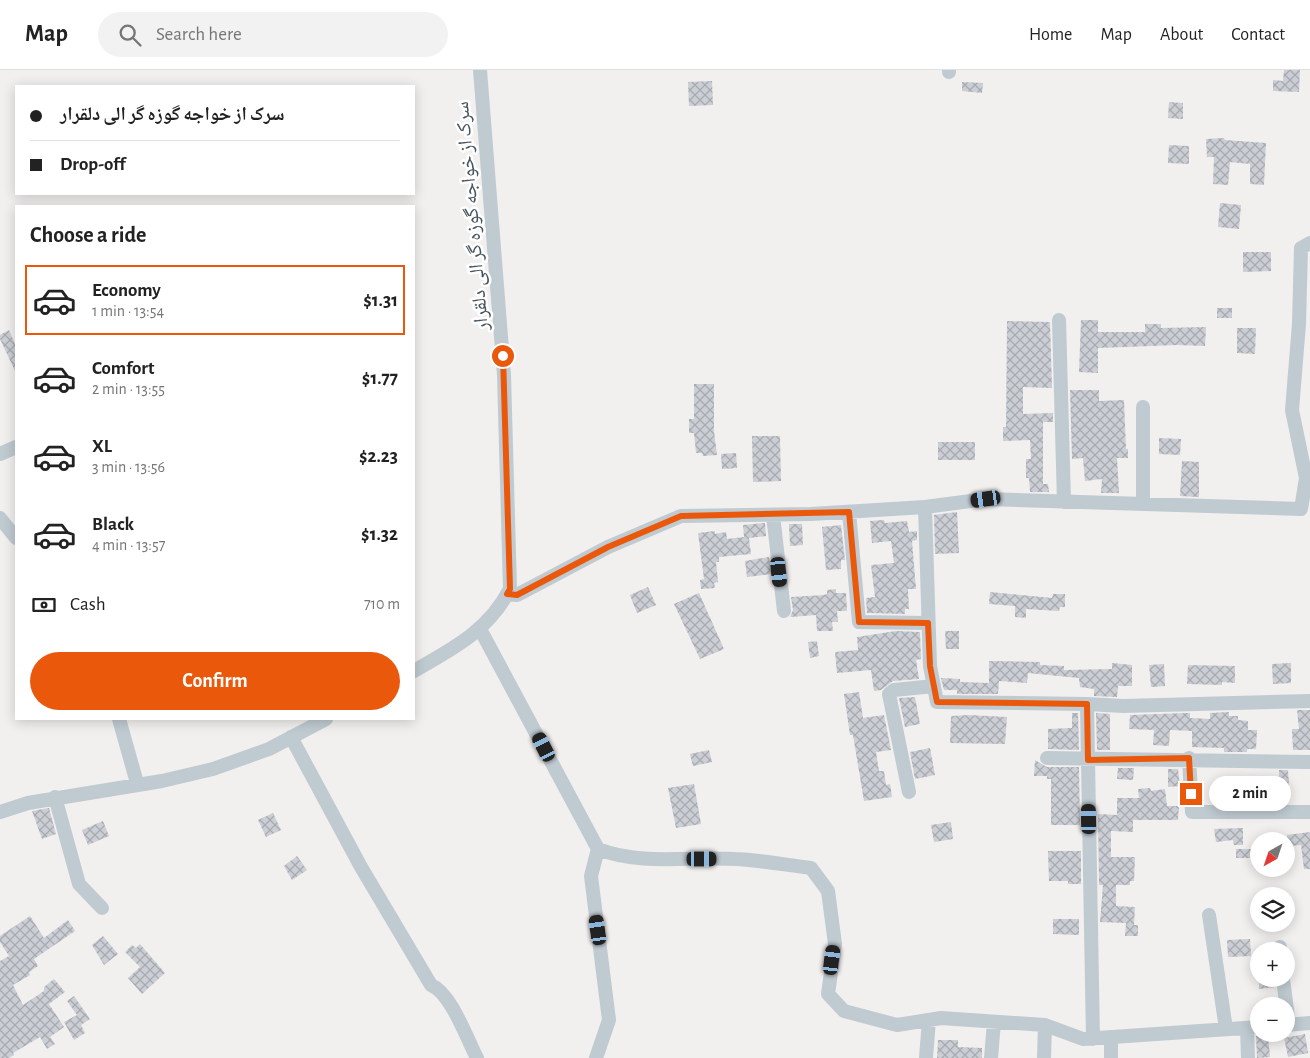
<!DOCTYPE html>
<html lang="en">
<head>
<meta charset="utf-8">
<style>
	:root { --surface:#fff; --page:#f2f2f2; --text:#222; --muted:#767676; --line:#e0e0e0; --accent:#ea580c }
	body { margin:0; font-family:"Alegreya Sans","Noto Naskh Arabic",sans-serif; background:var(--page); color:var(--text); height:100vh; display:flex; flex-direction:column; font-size:19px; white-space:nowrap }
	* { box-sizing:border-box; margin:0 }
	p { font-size:16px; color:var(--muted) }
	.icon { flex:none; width:28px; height:28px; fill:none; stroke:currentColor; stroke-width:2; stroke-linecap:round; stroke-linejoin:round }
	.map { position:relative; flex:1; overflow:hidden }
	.details { position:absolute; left:15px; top:135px; width:400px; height:515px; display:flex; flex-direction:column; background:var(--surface); border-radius:0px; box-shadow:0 2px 12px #0003 }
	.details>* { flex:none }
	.top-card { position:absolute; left:15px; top:15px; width:400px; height:110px; border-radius:0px; box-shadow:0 2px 12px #0003; display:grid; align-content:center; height:110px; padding:0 15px; background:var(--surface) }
	.needle { width:32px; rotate:220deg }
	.tools { position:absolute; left:1250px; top:762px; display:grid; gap:10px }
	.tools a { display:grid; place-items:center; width:45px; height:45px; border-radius:50%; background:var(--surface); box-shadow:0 2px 12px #0003; font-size:25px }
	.end { position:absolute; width:22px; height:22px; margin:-11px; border:6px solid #ea580c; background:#fff; box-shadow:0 0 0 2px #fff }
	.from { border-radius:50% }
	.bubble { position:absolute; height:35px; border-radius:18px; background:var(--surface); box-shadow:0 2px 12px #0003; font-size:16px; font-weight:700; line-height:35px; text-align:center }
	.car { position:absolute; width:15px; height:30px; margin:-15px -8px; border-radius:6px; box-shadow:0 0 4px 1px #0007; background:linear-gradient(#222 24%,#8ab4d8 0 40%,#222 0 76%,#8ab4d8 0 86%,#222 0) }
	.top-card b { display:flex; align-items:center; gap:18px; height:48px; font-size:19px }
	.top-card b+b { border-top:1px solid var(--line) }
	.top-card i { width:12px; height:12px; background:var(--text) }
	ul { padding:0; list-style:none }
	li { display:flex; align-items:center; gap:15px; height:70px; margin:0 10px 8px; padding:0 5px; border:2px solid transparent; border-radius:0px }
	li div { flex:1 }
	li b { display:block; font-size:19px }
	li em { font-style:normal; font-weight:700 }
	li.active { border-color:var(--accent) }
	li>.icon { width:45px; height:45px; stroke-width:1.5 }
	h2 { padding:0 15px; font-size:22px; line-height:60px }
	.pay { display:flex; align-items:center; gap:12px; height:55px; padding:0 15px; font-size:19px }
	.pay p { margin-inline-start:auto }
	.button { display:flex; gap:10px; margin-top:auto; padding:10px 15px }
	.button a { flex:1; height:58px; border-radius:30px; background:var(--accent); color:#fff; font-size:20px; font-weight:700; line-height:58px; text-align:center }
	header { display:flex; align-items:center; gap:30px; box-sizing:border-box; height:70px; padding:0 25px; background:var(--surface); border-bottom:1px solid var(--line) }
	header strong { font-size:24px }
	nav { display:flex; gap:28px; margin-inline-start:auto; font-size:18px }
	.search { width:350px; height:45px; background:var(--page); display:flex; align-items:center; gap:12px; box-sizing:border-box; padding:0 18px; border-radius:28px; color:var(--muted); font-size:19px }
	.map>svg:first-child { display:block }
</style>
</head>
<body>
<header>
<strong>Map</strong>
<div class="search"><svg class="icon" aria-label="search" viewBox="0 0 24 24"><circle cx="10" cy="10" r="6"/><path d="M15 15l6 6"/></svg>Search here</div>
<nav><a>Home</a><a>Map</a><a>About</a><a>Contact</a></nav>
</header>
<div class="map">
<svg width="1310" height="988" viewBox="0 0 1310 988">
	<defs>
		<pattern id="building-cross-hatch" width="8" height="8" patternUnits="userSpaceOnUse" patternTransform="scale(1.25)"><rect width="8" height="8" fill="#cbced4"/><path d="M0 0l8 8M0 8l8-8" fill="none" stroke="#a7aaaf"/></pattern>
	</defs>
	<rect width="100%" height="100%" fill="#f2efef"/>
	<path fill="url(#building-cross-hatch)" d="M1284 0H1300L1299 22 1273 21V10L1283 11Z
		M712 11 713 35 689 36 688 12Z
		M962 12 983 13 982 23 962 21Z
		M1169 32 1183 33V49L1168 48Z
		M1224 68 1225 70 1266 73 1264 115 1250 114V94L1230 92 1228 115 1213 114 1214 87H1207L1206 69Z
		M1169 75 1189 76V94L1168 93Z
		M1220 133 1241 135 1239 159 1218 157Z
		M1243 182H1271V201L1243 202Z
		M1217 238H1232V248H1217Z
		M1081 250H1098V262H1145V254H1161V258L1206 257 1205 276 1177 275 1098 278V303L1079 302Z
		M1007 251 1050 252 1052 318 1023 317V344L1053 343V352H1043V414H1048L1049 422H1030L1029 408H1026V389H1031L1030 370 1003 371V357H1006Z
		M1237 258H1256L1255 284 1237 283Z
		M9 260 16 276V303L0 269V265Z
		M694 314H714V361L717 385 703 386 702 383H696L694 363H689V349H694Z
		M1070 320H1099V331L1124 330 1126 379H1128V388H1117L1119 423H1101L1102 409 1085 411 1083 388 1072 389Z
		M752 366H780L781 411 753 412Z
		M1159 368 1181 369 1180 385 1159 384Z
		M938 372H975V390H938Z
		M736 383 737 398 722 399 721 384Z
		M1182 391 1199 392V427L1180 426Z
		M957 442 959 483 935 484 934 445Z
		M884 450 885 453 907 451 909 462 917 461V470L912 471 916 519H908L909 539H905V544L867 543 866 528 875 527 871 495 894 493 891 471 872 473 870 451Z
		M765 453 766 466 749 468 751 484 719 487V492H716L718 512 714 513 715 518 701 519 700 510 704 509 698 463 715 461V464L726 462 727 469 744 467 743 455Z
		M789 454H802L803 475 790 476Z
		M841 455 845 490H841V499L826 500 822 457Z
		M769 487 771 504 747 507 745 491Z
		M648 517 656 535 637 543 630 525Z
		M836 519V523H846L847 541H837L838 552H832L833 561H817L816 545 790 547 793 540 791 527 824 525 827 524V520Z
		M990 522 1052 528 1053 524H1065V537H1060L1059 541 1026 539V548L1015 547V536L989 534Z
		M699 523 724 579 700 589 674 534Z
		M896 561 920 562 921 589 916 590 919 609 893 611 881 620 874 621 871 600 837 603 835 582 858 580 857 567Z
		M945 561H959V579H946Z
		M817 571 819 586 810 588 808 572Z
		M989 591 1040 592V595L1064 596V600L1112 599V593L1132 595V616H1118L1117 627 1094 626V619L1080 617 1079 608 1028 603 1027 613 999 611 998 624H957V620H944L941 608 960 609V612L989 613Z
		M1291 593V613L1273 614 1272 594Z
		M1164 594 1165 616 1151 617 1149 595Z
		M1188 595 1235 596V613L1222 612V615L1187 614Z
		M859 622 863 648 884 645 891 680 876 682 879 701H884L886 715 890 714 892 727 864 731 853 665H850L844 624Z
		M915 627 920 654 905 657 899 628Z
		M1297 640H1310V680H1293L1292 659H1299Z
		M1229 642V646H1238V650L1248 651V660H1257L1256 679H1247V682H1224V678L1192 677V661L1170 660 1169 676 1153 675 1154 660 1129 659 1130 645 1187 643H1190V648L1210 649V643Z
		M1072 643H1078L1079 680 1048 679V659L1072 658Z
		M1096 643 1110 644V680H1097Z
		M969 645 1007 647 1005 674 950 673 951 646Z
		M930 678 935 705 915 709 910 682Z
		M709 680 712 692 693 696 690 684Z
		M1035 690 1047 697H1079L1080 755H1051V709H1047V706H1034Z
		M1118 698H1134L1133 710 1117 709Z
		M1168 699H1178L1180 716 1168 717Z
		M1279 700H1288L1290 730 1270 731V733H1232L1231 716H1240V719L1279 718Z
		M694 714 701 754 676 758 668 718Z
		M1150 718 1151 721 1165 719 1167 736H1179L1178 750H1133V762L1111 761V787H1135L1134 811H1130V815H1116V836L1135 837 1134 855H1138V866H1125L1126 853 1100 852 1103 815H1099L1098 744 1117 745V728H1139L1138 719Z
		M49 738 56 764 42 769 32 741Z
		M273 743 281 760 266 767 258 750Z
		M103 751 109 766 88 775 82 760Z
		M951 752 953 769 934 772 931 755Z
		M1243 758V775H1234L1233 770 1216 772 1214 759Z
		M1310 762V799H1304L1301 775 1289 776 1287 765Z
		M1236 779H1259V788H1236Z
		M1048 781H1081V814H1068V811H1049Z
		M297 786 307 800 292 810 284 796Z
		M30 846 44 868 68 850 75 861 34 889 38 896 29 902 30 905 13 915 23 935 44 921V917L54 909 65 922 49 934 64 957 50 967 55 974 47 979 40 967 13 983 14 985 9 988H0V891L9 886 0 872V866Z
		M1053 849H1079V865L1053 864Z
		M103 866 118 884 104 895 92 875Z
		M1250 869 1251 886 1228 887 1227 870Z
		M140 874 165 903 142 924 128 908 140 897 125 882 132 875 136 878Z
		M1259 909H1274L1277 929 1275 917 1259 919Z
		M74 926 90 949 81 955 85 963 74 970 64 952 77 945 67 931Z
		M1264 964H1268L1270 987 1257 988 1256 966Z
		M1305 964 1308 983 1288 987 1284 968Z
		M938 970H958V977L982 978V988H937Z"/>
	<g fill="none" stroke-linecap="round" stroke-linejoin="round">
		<path stroke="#bfcad1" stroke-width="14" d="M949 0V2
			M1059 250 1064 432
			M0 384 16 377
			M1143 434V337
			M925 437 986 429 1301 439 1306 408 1292 340 1299 254 1301 178 1310 173
			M849 442 859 552 928 553
			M773 445 784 541
			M0 448 16 468
			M507 524 517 525 608 477 681 446 811 444 925 437 930 596 937 632 1087 634 1123 636 1310 631
			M480 559 598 779 591 806 609 950 596 988
			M414 601C454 578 488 561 510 519L504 305 480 0
			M1087 634 1093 969
			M119 649 137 713
			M291 667 361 797 431 915C451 923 467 969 477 988
			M1047 688 1310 692
			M1189 688 1192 742H1310
			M909 722 889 624 894 620 934 616
			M55 727 79 814 102 838
			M0 742 28 733 162 711 213 699 269 679 326 649
			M598 779C642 796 689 786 735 789 760 790 786 795 811 798L828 821 835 874 828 924 844 941 897 955 941 948 1045 955 1083 969 1259 957
			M1209 845 1226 959
			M1280 877V881
			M1283 909 1289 955
			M1286 955 1310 953
			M1247 958 1248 988
			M926 988 929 950
			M991 988 994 952
			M1044 988 1045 955
			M1111 988V967"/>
	</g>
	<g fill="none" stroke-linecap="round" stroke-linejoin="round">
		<path stroke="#ea580c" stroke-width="6" d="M503 286 510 519 507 524 517 525 608 477 681 446 849 442 859 552 928 553 930 596 937 632 1087 634 1088 690 1189 688 1191 724"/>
	</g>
	<g text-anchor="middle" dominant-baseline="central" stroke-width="5" stroke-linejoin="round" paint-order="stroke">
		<g font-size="20" fill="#46545d" stroke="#fff">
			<text transform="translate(472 146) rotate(-95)">سرک از خواجه گوزه گر الی دلقرار</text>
		</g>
	</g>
</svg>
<div class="tools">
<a><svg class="needle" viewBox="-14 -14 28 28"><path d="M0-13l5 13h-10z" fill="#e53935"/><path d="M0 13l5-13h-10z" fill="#767676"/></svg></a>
<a><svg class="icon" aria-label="layers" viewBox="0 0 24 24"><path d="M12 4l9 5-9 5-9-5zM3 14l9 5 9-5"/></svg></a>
<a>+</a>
<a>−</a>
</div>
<i class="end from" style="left:503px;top:286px"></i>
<i class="end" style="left:1191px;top:724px"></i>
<div class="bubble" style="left:1209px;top:706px;width:82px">2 min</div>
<i class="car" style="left:986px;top:429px;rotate:262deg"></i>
<i class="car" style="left:779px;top:502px;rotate:174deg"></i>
<i class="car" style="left:544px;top:677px;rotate:333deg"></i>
<i class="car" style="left:1089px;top:749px;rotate:359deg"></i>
<i class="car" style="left:702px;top:789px;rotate:90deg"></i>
<i class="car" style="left:598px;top:860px;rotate:352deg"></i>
<i class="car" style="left:832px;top:890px;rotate:7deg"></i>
<div class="top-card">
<b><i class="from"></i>سرک از خواجه گوزه گر الی دلقرار</b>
<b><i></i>Drop-off</b>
</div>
<section class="details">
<h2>Choose a ride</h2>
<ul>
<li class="active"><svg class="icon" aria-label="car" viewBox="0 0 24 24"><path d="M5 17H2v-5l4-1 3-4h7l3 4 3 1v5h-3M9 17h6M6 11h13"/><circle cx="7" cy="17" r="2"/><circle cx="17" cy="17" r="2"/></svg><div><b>Economy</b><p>1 min · 13:54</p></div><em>$1.31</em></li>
<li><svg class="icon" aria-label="car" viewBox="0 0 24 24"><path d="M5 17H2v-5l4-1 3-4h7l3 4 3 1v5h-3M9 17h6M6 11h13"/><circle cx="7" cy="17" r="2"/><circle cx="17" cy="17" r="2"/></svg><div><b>Comfort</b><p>2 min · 13:55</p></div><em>$1.77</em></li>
<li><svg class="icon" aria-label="car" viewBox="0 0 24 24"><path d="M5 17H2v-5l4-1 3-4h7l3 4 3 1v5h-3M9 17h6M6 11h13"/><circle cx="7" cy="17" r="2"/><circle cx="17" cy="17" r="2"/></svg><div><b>XL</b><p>3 min · 13:56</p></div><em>$2.23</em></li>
<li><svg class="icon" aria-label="car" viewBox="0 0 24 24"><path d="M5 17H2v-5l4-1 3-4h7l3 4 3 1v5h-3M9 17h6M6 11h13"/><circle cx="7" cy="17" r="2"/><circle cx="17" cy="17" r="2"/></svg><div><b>Black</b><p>4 min · 13:57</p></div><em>$1.32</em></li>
</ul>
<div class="pay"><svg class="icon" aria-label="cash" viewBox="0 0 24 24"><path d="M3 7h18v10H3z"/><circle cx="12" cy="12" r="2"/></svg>Cash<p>710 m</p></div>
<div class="button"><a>Confirm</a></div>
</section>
</div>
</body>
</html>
